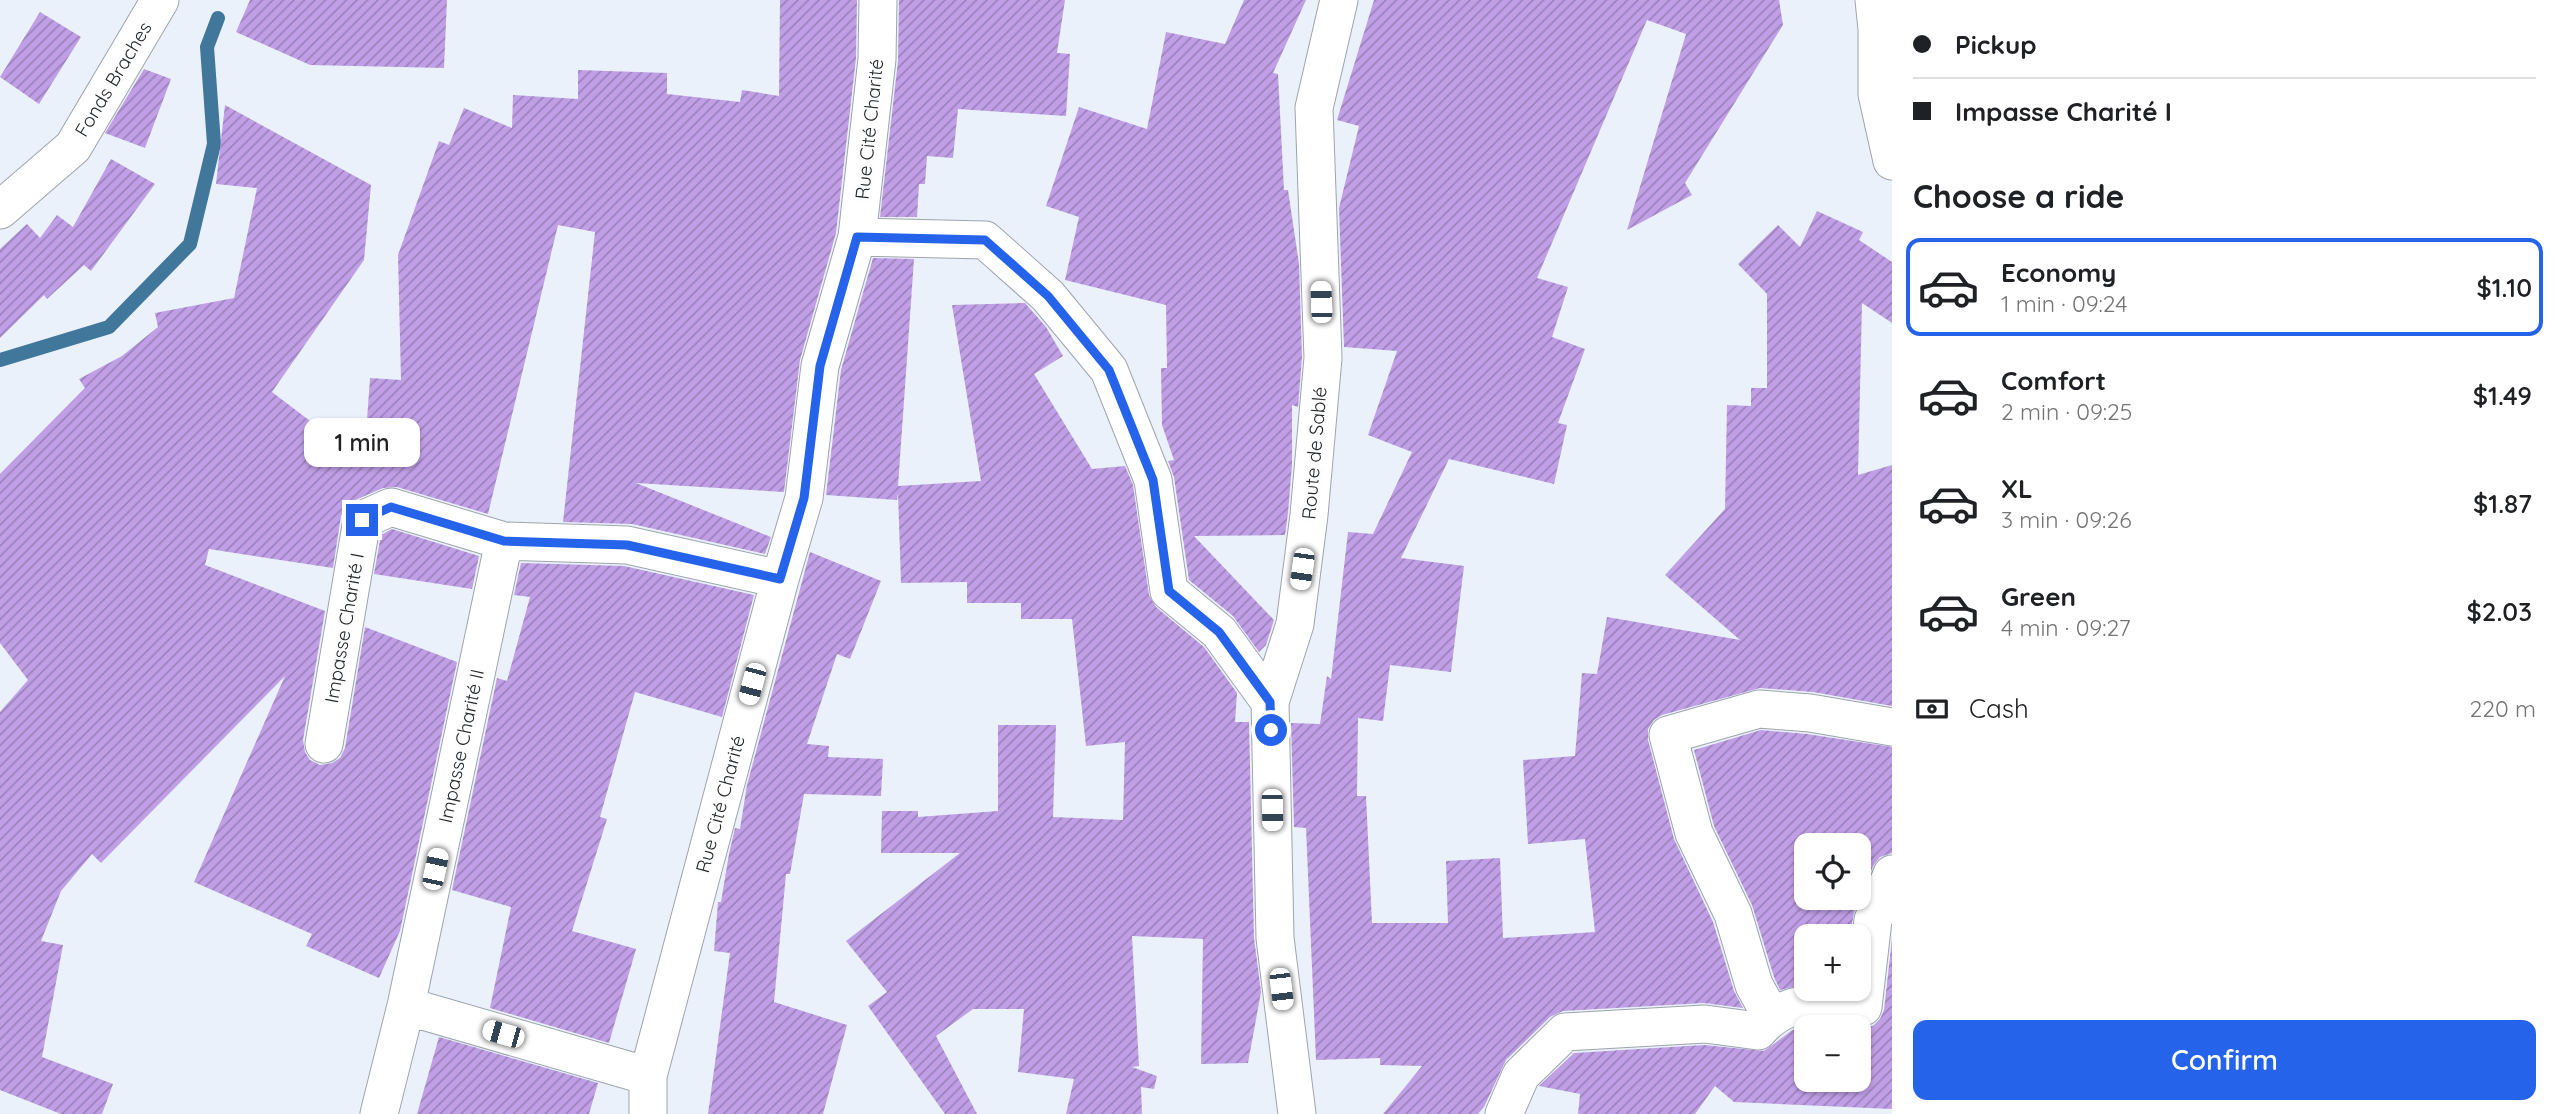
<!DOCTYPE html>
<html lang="en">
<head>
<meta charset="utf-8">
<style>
	:root { --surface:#fff; --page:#f6f6f6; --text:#202124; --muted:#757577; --line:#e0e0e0; --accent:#2563eb }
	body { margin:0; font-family:Quicksand,sans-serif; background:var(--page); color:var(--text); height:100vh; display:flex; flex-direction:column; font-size:26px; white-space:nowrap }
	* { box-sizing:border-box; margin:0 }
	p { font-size:23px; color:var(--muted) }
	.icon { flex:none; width:38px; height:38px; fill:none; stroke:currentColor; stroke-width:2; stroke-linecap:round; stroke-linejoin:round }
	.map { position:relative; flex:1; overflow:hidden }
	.drawer { display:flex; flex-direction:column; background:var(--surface); width:665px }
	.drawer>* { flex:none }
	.top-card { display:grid; align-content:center; height:154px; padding:0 21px; background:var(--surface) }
	.controls { position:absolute; left:1794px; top:833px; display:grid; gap:14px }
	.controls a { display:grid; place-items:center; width:77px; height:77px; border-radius:14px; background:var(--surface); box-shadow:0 2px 5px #0004; font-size:35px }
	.end { position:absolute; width:32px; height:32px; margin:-16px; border:9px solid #2563eb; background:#fff; box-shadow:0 0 0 4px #fff }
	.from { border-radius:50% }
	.bubble { position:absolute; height:49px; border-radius:14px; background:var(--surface); box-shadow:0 2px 5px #0004; font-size:23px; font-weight:600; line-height:49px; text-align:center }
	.car { position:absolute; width:21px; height:42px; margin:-21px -10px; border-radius:9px; box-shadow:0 0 5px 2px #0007; background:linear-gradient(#fff 24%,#345 0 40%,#fff 0 76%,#345 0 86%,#fff 0) }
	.top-card b { display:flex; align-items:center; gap:24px; height:66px; font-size:26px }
	.top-card b+b { border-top:2px solid var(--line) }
	.top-card i { width:18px; height:18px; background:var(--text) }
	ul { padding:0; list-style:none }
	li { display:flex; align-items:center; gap:21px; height:98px; margin:0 14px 10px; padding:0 7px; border:4px solid transparent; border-radius:14px }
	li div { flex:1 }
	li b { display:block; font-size:26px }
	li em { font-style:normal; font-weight:600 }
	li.current { border-color:var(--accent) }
	li>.icon { width:63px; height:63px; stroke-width:1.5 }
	h2 { padding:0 21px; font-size:32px; line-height:84px }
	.pay { display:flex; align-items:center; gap:18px; height:77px; padding:0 21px; font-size:26px }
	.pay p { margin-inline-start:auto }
	.button { display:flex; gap:14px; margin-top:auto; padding:14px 21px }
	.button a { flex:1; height:80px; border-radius:14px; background:var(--accent); color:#fff; font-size:28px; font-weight:600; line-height:80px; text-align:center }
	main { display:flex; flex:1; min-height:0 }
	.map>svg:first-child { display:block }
</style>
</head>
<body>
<main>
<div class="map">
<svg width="1892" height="1114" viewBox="0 0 1892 1114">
	<defs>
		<pattern id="building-hatch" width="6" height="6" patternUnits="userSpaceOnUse" patternTransform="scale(1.75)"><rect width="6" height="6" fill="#c09fe7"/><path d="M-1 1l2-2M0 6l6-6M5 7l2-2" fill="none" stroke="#9c82bb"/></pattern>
	</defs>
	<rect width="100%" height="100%" fill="#eaf1fa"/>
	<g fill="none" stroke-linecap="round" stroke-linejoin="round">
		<path stroke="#42779c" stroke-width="14" d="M0 360 109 327 190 244 214 144 207 47 218 18"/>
	</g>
	<path fill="url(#building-hatch)" fill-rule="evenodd" d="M250 0H447L444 68 310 65 236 32Z
		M780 0H857L856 58 836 233 800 360 784 492 636 483 771 537 765 554 632 524 563 522 595 232 558 225 488 514 397 487 383 488 353 501 345 508 341 516 333 568 209 549 205 565 325 611 303 740 305 752 310 760 320 765 332 763 340 758 345 748 365 627 457 662 400 931 379 978 306 946 312 934 194 882 285 676 101 863 92 854 61 891 41 941 63 945 42 1057 113 1084 102 1114H61L0 1090V712L28 680 0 643V474L85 388 79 379 122 356 158 327 155 313 234 298 257 188 216 184 225 105 371 185 364 260 272 392 364 462 370 378 401 380 398 255 439 141 449 145 464 108 512 128 513 95 578 99V70L667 73V94L740 102 742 90 779 96Z
		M899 0H1065L1057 53 1070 54 1066 116 958 109 953 158 927 156 925 184H919L917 217H880L898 61Z
		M1244 0H1306L1273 73 1278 74 1284 190H1288L1299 264 1302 357 1298 407 1292 405V465L1288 513 1285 535 1194 536 1274 620 1266 645 1259 652 1233 616 1189 580 1174 477 1168 461 1174 460 1162 425 1161 368H1167L1166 305 1065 280 1079 217 1046 206 1079 107 1147 129 1166 32 1225 44Z
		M1374 0H1779L1783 25 1685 183 1692 195 1627 230 1686 34 1647 20 1537 278 1568 287 1552 337 1585 349 1558 423 1567 425 1554 484 1449 459 1401 558 1464 566 1451 672 1390 665 1383 721 1358 718 1357 796H1366L1372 923H1448L1446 861 1500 858 1503 938 1595 932 1585 839 1528 844 1523 760 1575 756 1582 673 1597 674 1607 617 1740 640 1665 575 1725 509 1727 405 1751 406V388H1767V294L1738 264 1778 225 1800 247 1817 211 1863 232 1859 240 1892 262V323L1862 303 1858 475 1892 465V706L1813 692 1760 688 1662 715 1654 720 1648 729V740L1674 839 1713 922 1734 991 1743 1008 1704 1003 1563 1011 1550 1017 1506 1060 1484 1107 1478 1114H1383L1422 1066 1380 1065V1058L1316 1060 1306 828 1294 827 1291 723 1320 724 1327 676 1331 679 1348 532 1373 534 1412 452 1368 435 1397 351 1344 347 1339 208 1359 126 1337 120Z
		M40 12 81 37 39 104 0 77Z
		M144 69 171 79 145 148 105 133Z
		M111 159 155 184 91 271 84 265 47 299 44 295 0 338V249L27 224 40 238 57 215 73 227Z
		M873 258 914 259 898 486 981 481 952 305 1025 303 1046 327 1063 356 1034 374 1092 469 1125 466 1133 485 1149 595 1156 607 1204 647 1237 693 1235 722H1249L1254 938 1261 992 1248 1063 1201 1064 1203 939 1132 936 1139 1066 1132 1067 1157 1076 1154 1089 1141 1087 1142 1114H1066L1074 1079 1018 1072 1024 1009H973L936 1036 977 1114H945L868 1006 887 992 846 941 960 853H881L882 811H918V817L998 811V725H1056L1053 817 1123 820 1125 742 1086 746 1072 619H1021V603H967V582L901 583 898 493 897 500 826 495 841 370Z
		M392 529 479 556 472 589 374 574 381 535Z
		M810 552 881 581 850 659 837 654 807 744 829 746 828 757 883 759 881 796 804 794 790 874H786L774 1002 847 1025 823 1114H708L730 953 714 951 718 902H721L729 854 735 828 740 829 747 785Z
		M521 563 624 566 754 595 722 717 635 692 600 817 607 819 572 931 636 949 609 1043 490 1008 511 907 452 890 497 678 507 681 530 597 514 595Z
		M1761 730 1807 734 1892 747V853L1880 857 1873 866 1854 912 1850 936H1806V984L1780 990 1774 977 1752 905 1714 826 1694 750ZM1806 845H1858V898H1806Z
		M1892 939V1109L1734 1102 1715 1086 1695 1114H1578L1580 1094 1539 1086 1574 1053 1704 1045 1764 1051 1791 1031 1799 1027 1819 1025 1851 1027H1806V1080H1858V1028L1873 1026 1880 1019 1884 1010Z
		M439 1037 598 1083 589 1114H417Z"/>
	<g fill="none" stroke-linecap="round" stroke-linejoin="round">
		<defs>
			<path id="street" d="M1874 0 1877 29V94L1892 161
				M0 210 73 147 160 0
				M857 237 985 240 1048 296 1109 370 1153 480 1169 591 1219 632 1270 702
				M324 744 362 520 391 507 504 541 627 545 780 579
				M406 1006 648 1076
				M1771 1016 1754 985 1733 914 1694 833 1668 735 1759 709 1810 713 1892 727
				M379 1114 406 1006 504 541
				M648 1114V1076L780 579 804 498 820 366 857 237 877 59 878 0
				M1297 1114 1275 938 1270 702 1295 624 1309 515 1323 358 1314 108 1339 0
				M1504 1114 1521 1075 1565 1032 1705 1024 1758 1031C1789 995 1819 1005 1863 1007L1873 920 1892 874"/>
		</defs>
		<use href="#street" stroke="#9ea4ad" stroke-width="39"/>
		<use href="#street" stroke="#fff" stroke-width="37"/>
	</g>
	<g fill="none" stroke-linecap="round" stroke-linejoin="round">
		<path stroke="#2563eb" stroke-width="9" d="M362 520 391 507 504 541 627 545 780 579 804 498 820 366 857 237 985 240 1048 296 1109 370 1153 480 1169 591 1219 632 1270 702 1271 730"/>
	</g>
	<g text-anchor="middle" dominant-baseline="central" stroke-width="7" stroke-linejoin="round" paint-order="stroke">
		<g font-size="19" fill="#25282b" stroke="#fdfdfd">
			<text transform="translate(113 79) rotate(-59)">Fonds Braches</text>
			<text transform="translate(869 129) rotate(-84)">Rue Cité Charité</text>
			<text transform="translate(1314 453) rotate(-85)">Route de Sablé</text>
			<text transform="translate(344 628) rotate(-80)">Impasse Charité I</text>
			<text transform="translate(461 746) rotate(-78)">Impasse Charité II</text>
			<text transform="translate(720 804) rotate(-75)">Rue Cité Charité</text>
		</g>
	</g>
</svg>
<div class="controls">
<a><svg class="icon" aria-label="locate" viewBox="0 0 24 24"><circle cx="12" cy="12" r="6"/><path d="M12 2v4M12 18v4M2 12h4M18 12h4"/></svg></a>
<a>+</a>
<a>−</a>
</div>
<i class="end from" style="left:1271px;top:730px"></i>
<i class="end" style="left:362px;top:520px"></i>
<div class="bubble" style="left:304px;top:418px;width:116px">1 min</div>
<i class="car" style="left:1321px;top:302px;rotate:358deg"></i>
<i class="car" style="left:1302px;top:569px;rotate:188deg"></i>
<i class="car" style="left:752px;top:684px;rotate:195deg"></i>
<i class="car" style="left:1272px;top:810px;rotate:179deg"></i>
<i class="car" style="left:435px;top:869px;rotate:12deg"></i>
<i class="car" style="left:1281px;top:989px;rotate:173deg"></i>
<i class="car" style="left:503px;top:1034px;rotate:286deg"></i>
</div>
<section class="drawer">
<div class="top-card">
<b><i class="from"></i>Pickup</b>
<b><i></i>Impasse Charité I</b>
</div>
<h2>Choose a ride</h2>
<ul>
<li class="current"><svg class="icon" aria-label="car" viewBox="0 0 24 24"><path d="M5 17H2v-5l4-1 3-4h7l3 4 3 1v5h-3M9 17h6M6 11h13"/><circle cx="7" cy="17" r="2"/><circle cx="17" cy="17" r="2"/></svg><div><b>Economy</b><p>1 min · 09:24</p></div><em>$1.10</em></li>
<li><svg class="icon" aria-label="car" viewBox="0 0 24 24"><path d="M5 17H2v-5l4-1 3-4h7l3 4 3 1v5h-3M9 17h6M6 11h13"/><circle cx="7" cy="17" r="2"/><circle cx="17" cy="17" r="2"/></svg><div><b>Comfort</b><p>2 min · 09:25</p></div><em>$1.49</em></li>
<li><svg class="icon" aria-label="car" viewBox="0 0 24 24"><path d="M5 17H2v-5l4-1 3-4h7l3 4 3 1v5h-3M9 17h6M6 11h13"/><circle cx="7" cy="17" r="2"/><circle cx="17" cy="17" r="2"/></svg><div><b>XL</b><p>3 min · 09:26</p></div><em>$1.87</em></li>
<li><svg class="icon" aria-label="car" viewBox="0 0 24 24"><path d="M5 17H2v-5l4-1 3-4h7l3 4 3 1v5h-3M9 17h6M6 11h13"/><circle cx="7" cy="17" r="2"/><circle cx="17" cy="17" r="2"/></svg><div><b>Green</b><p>4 min · 09:27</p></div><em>$2.03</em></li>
</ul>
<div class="pay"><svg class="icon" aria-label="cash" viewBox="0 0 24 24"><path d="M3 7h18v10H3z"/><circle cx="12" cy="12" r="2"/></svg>Cash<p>220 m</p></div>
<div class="button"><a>Confirm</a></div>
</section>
</main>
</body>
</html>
